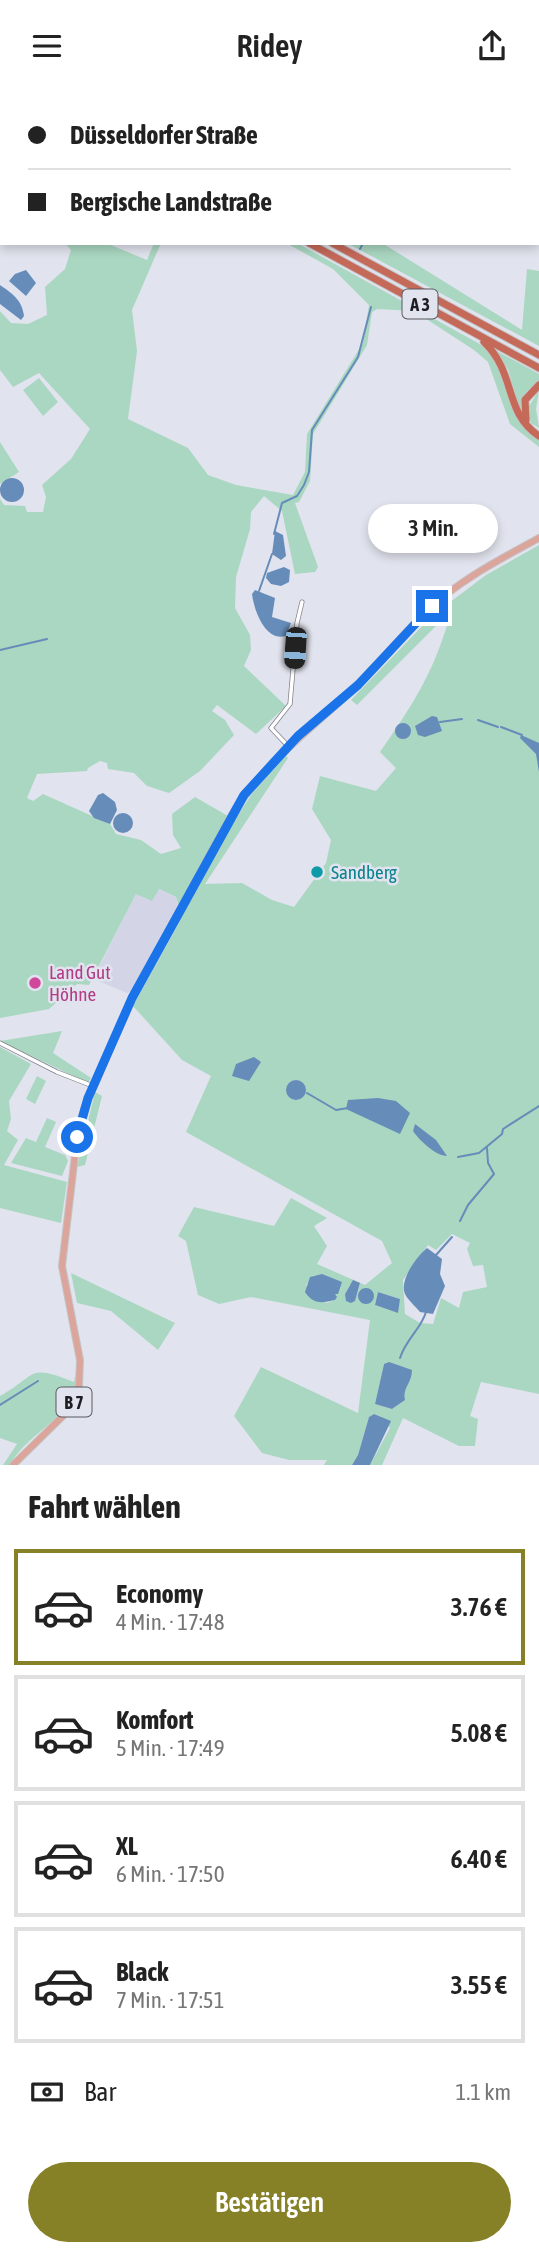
<!DOCTYPE html>
<html lang="de">
<head>
<meta charset="utf-8">
<style>
	:root { --surface:#fff; --page:#f6f6f6; --text:#222; --muted:#767676; --line:#e0e0e0; --accent:#868027 }
	body { margin:0; font-family:"Asap Condensed",sans-serif; background:var(--page); color:var(--text); height:100vh; display:flex; flex-direction:column; font-size:26px; white-space:nowrap }
	* { box-sizing:border-box; margin:0 }
	p { font-size:23px; color:var(--muted) }
	.icon { flex:none; width:38px; height:38px; fill:none; stroke:currentColor; stroke-width:2; stroke-linecap:round; stroke-linejoin:round }
	.map { position:relative; height:1374px; overflow:hidden }
	.side { display:flex; flex-direction:column; background:var(--surface); flex:1 }
	.side>* { flex:none }
	.top-card { position:absolute; left:0px; top:0px; width:539px; height:154px; box-shadow:0 4px 10px #0003; display:grid; align-content:center; height:154px; padding:0 28px; background:var(--surface) }
	.end { position:absolute; width:32px; height:32px; margin:-16px; border:9px solid #1a73e8; background:#fff; box-shadow:0 0 0 4px #fff }
	.from { border-radius:50% }
	.bubble { position:absolute; height:49px; border-radius:24px; background:var(--surface); box-shadow:0 4px 10px #0003; font-size:23px; font-weight:600; line-height:49px; text-align:center }
	.car { position:absolute; width:21px; height:42px; margin:-21px -10px; border-radius:9px; box-shadow:0 0 5px 2px #0007; background:linear-gradient(#222 24%,#8ab4d8 0 40%,#222 0 76%,#8ab4d8 0 86%,#222 0) }
	.top-card b { display:flex; align-items:center; gap:24px; height:66px; font-size:26px }
	.top-card b+b { border-top:2px solid var(--line) }
	.top-card i { width:18px; height:18px; background:var(--text) }
	ul { padding:0; list-style:none }
	li { display:flex; align-items:center; gap:21px; height:116px; margin:0 14px 10px; padding:0 14px; border:4px solid var(--line); border-radius:0px }
	li div { flex:1 }
	li b { display:block; font-size:26px }
	li em { font-style:normal; font-weight:600 }
	li.current { border-color:var(--accent) }
	li>.icon { width:63px; height:63px; stroke-width:1.5 }
	h2 { padding:0 28px; font-size:32px; line-height:84px }
	.pay { display:flex; align-items:center; gap:18px; height:77px; padding:0 28px; font-size:26px }
	.pay p { margin-inline-start:auto }
	.action { display:flex; gap:14px; margin-top:auto; padding:14px 28px }
	.action a { flex:1; height:80px; border-radius:42px; background:var(--accent); color:#fff; font-size:28px; font-weight:600; line-height:80px; text-align:center }
	header { display:flex; justify-content:space-between; align-items:center; height:91px; padding:0 28px; background:var(--surface); font-size:32px; font-weight:600 }
	.map>svg:first-child { display:block }
</style>
</head>
<body>
<header><svg class="icon" aria-label="menu" viewBox="0 0 24 24"><path d="M4 6h16M4 12h16M4 18h16"/></svg>Ridey<svg class="icon" aria-label="share" viewBox="0 0 24 24"><path d="M12 15V3M7 8l5-5 5 5M5 13v7h14v-7"/></svg></header>
<div class="map">
<svg width="539" height="1374" viewBox="0 0 539 1374">
	<rect width="100%" height="100%" fill="#e1e3ee"/>
	<path fill="#d3d5e7" d="M158 798 176 806 178 813 131 900 127 902 93 888 136 803Z"/>
	<path fill="#aad7c1" fill-rule="evenodd" d="M168 0H405L406 2H168Z
		M491 0H539V138L537 2Z
		M65 152H106L147 169 154 152H161L132 219 137 260 128 328 188 357 208 384 236 394 293 404 305 381 307 343 363 252 369 214 333 178 286 152H297L478 252C511 277 499 299 519 328 523 335 532 341 539 346V356L510 333 488 271 474 259 414 220 377 218 372 221 367 254 313 343 310 390 299 411 295 412 318 476 315 481 295 483 282 420 264 405 251 421 250 438 236 486 235 517 250 544 251 559 244 575 286 615 256 643 217 614 212 620 225 629 234 644 200 680 169 702 147 695 134 682 108 678 107 672 100 670 88 677 87 680 37 683 27 707 33 710 43 703 110 733 116 743 141 749 161 763 181 757 173 744 172 723 195 706 235 729 253 701 286 665 288 667 205 793 242 792 272 809 294 816 326 772 331 749 312 718 320 685 376 700 396 677 380 661C414 612 436 578 451 520L357 614 351 609 433 524 486 484 539 454V1303L481 1291 470 1325 478 1328 475 1355H459L403 1327 382 1374H370L390 1337 381 1326 374 1323 369 1326 358 1364 352 1374H324L327 1369H289L262 1362 234 1325 261 1276 358 1322 370 1229 251 1206 219 1213 198 1204 186 1150 178 1145 194 1116 274 1135 291 1107 327 1127 314 1135 327 1155 317 1173 365 1194 392 1172 382 1150 186 1041 211 985 182 969 133 915 183 825 136 905 181 821 176 806 159 798 152 810 136 803 89 894 77 893 49 918 0 927V408L4 414 25 415 27 421H43L46 406 42 394 71 368 90 338 39 282 13 296 0 279V220L11 232 28 233 47 224 45 196 65 178 71 159ZM452 1143 470 1152 467 1158 473 1175 483 1174 487 1196 463 1201 459 1217 441 1207 433 1233 420 1232 405 1223 403 1189 428 1154 436 1159ZM314 1184 335 1202V1209L326 1212 306 1194ZM360 1193 355 1210 351 1212 345 1203 350 1194ZM378 1201 400 1208 395 1221 375 1214ZM384 1273 407 1294 401 1312 392 1318 375 1313Z
		M347 152H382L522 239 527 178 539 180V255Z
		M495 259 539 283V291L526 301 521 322 508 278Z
		M39 287 58 311 43 325 23 299Z
		M539 299 536 318 539 337 531 332 528 317Z
		M0 351 19 381 0 393Z
		M62 940 53 962 91 987 88 992 0 950Z
		M0 956 31 973 9 1010 11 1028 7 1040 18 1049 4 1074 67 1091 61 1132 0 1117Z
		M37 985 46 990 35 1013 26 1008Z
		M95 1001 102 1005 85 1074 77 1076Z
		M47 1027 56 1031 45 1056 65 1064 68 1070 62 1085 11 1072 26 1047 36 1051Z
		M71 1182 175 1232 158 1259 111 1220 77 1212Z
		M77 1275C79 1329 32 1335 10 1374H3L17 1353 0 1347V1305C38 1284 26 1272 74 1291Z"/>
	<path fill="#668cb9" d="M26 179 36 192 26 205 9 190 15 183Z
		M0 194C13 203 22 209 24 225L21 229 0 213Z
		M0 399a12 12 0 1 1 24 0a12 12 0 1 1-24 0Z
		M275 440 283 444 286 465 281 469 272 463Z
		M284 476 290 479 289 491 281 495 271 493 266 487 267 482Z
		M255 499 275 507 272 526 291 532 286 545C265 551 254 519 252 503Z
		M432 625 437 626 442 640 425 646 418 644 415 635Z
		M395 640a8 8 0 1 1 16 0a8 8 0 1 1-16 0Z
		M521 644 539 652V681L536 663 520 647Z
		M103 702 115 711 117 719 110 733 94 727 89 720 98 704Z
		M113 732a10 10 0 1 1 20 0a10 10 0 1 1-20 0Z
		M254 966 261 971 249 990 232 985 236 973Z
		M286 999a10 10 0 1 1 20 0a10 10 0 1 1-20 0Z
		M378 1007 396 1010 410 1022 400 1043 346 1018 348 1009Z
		M415 1033 436 1049 447 1065C436 1065 420 1050 413 1040Z
		M427 1157 442 1168 440 1183 445 1195 433 1223 420 1221C416 1216 407 1208 405 1203 399 1189 417 1165 427 1157Z
		M322 1183 342 1191 338 1203H335L337 1206 335 1209C322 1212 314 1214 305 1201L310 1186Z
		M353 1189 360 1192 355 1210 351 1212 346 1210 345 1203Z
		M358 1205a8 8 0 1 1 16 0a8 8 0 1 1-16 0Z
		M378 1201 400 1208 398 1222 375 1214Z
		M389 1271 412 1279C412 1292 402 1297 405 1309L392 1318 375 1313 384 1273Z
		M374 1323 391 1330 370 1374H352L358 1364 369 1326Z"/>
	<g fill="none" stroke-linecap="round" stroke-linejoin="round">
		<path stroke="#668cb9" stroke-width="2" d="M496 0 498 2
			M382 2V0
			M537 118 539 120
			M360 158 363 152
			M274 443 282 412 297 405 304 394 309 381 312 339 358 266 371 216
			M259 500 272 463
			M0 559 47 548
			M478 629 498 636
			M440 631 462 628
			M501 636 522 644
			M307 1002 336 1019 348 1017
			M458 1066 479 1062 502 1043 503 1038 539 1015
			M460 1130 468 1114 494 1083 488 1072 487 1057
			M436 1164 452 1146
			M400 1267C406 1248 421 1238 426 1221
			M0 1314 38 1290"/>
		<defs>
			<path id="minor" d="M289 656 271 637 290 613 297 532 302 511
				M0 952 57 981 93 995"/>
			<path id="primary" d="M13 1374 67 1321 79 1294 80 1269 62 1175 77 1047 84 1018 132 907 230 727C261 674 308 641 351 600 378 575 401 545 428 519 461 488 499 469 539 447"/>
			<path id="motorway" d="M30 0 34 2
				M50 0 53 2
				M309 152 539 277
				M332 152 539 264
				M484 251C517 283 503 321 539 345
				M526 329 525 309 539 294"/>
		</defs>
		<use href="#minor" stroke="#7f818b" stroke-width="5"/>
		<use href="#primary" stroke="#c4c4c6" stroke-width="8"/>
		<use href="#motorway" stroke="#c4c4c6" stroke-width="9"/>
		<use href="#minor" stroke="#fff" stroke-width="3.5"/>
		<use href="#primary" stroke="#dca59b" stroke-width="6"/>
		<use href="#motorway" stroke="#c56959" stroke-width="7"/>
	</g>
	<g fill="none" stroke-linecap="round" stroke-linejoin="round">
		<path stroke="#1a73e8" stroke-width="9" d="M77 1046 88 1007 132 907 244 704 298 645 358 594 432 515"/>
	</g>
	<circle fill="#0f9aa8" stroke="#e1e3ee" stroke-width="2.5" cx="317" cy="781" r="7"/>
	<circle fill="#d1479c" stroke="#e1e3ee" stroke-width="2.5" cx="35" cy="892" r="7"/>
	<g text-anchor="middle" dominant-baseline="central" stroke-width="5" stroke-linejoin="round" paint-order="stroke">
		<g fill="#e1e3ee" stroke="#58595f" stroke-width="2">
			<rect x="402.5" y="198.5" width="35" height="29" rx="5"/>
			<rect x="56.5" y="1296.5" width="35" height="29" rx="5"/>
		</g>
		<g font-size="18" font-weight="bold" fill="#1d1e22">
			<text x="420" y="213">A 3</text>
			<text x="74" y="1311">B 7</text>
		</g>
		<g font-size="19" fill="#0d838f" stroke="#e1e3ee" text-anchor="start">
			<text x="331" y="781">Sandberg</text>
		</g>
		<g font-size="19" fill="#b23c85" stroke="#e1e3ee" text-anchor="start">
			<text x="49" y="881">Land Gut<tspan x="49" dy="22">Höhne</tspan></text>
		</g>
	</g>
</svg>
<i class="end from" style="left:77px;top:1046px"></i>
<i class="end" style="left:432px;top:515px"></i>
<div class="bubble" style="left:368px;top:413px;width:130px">3 Min.</div>
<i class="car" style="left:295px;top:557px;rotate:184deg"></i>
<div class="top-card">
<b><i class="from"></i>Düsseldorfer Straße</b>
<b><i></i>Bergische Landstraße</b>
</div>
</div>
<section class="side">
<h2>Fahrt wählen</h2>
<ul>
<li class="current"><svg class="icon" aria-label="car" viewBox="0 0 24 24"><path d="M5 17H2v-5l4-1 3-4h7l3 4 3 1v5h-3M9 17h6M6 11h13"/><circle cx="7" cy="17" r="2"/><circle cx="17" cy="17" r="2"/></svg><div><b>Economy</b><p>4 Min. · 17:48</p></div><em>3.76 €</em></li>
<li><svg class="icon" aria-label="car" viewBox="0 0 24 24"><path d="M5 17H2v-5l4-1 3-4h7l3 4 3 1v5h-3M9 17h6M6 11h13"/><circle cx="7" cy="17" r="2"/><circle cx="17" cy="17" r="2"/></svg><div><b>Komfort</b><p>5 Min. · 17:49</p></div><em>5.08 €</em></li>
<li><svg class="icon" aria-label="car" viewBox="0 0 24 24"><path d="M5 17H2v-5l4-1 3-4h7l3 4 3 1v5h-3M9 17h6M6 11h13"/><circle cx="7" cy="17" r="2"/><circle cx="17" cy="17" r="2"/></svg><div><b>XL</b><p>6 Min. · 17:50</p></div><em>6.40 €</em></li>
<li><svg class="icon" aria-label="car" viewBox="0 0 24 24"><path d="M5 17H2v-5l4-1 3-4h7l3 4 3 1v5h-3M9 17h6M6 11h13"/><circle cx="7" cy="17" r="2"/><circle cx="17" cy="17" r="2"/></svg><div><b>Black</b><p>7 Min. · 17:51</p></div><em>3.55 €</em></li>
</ul>
<div class="pay"><svg class="icon" aria-label="cash" viewBox="0 0 24 24"><path d="M3 7h18v10H3z"/><circle cx="12" cy="12" r="2"/></svg>Bar<p>1.1 km</p></div>
<div class="action"><a>Bestätigen</a></div>
</section>
</body>
</html>
